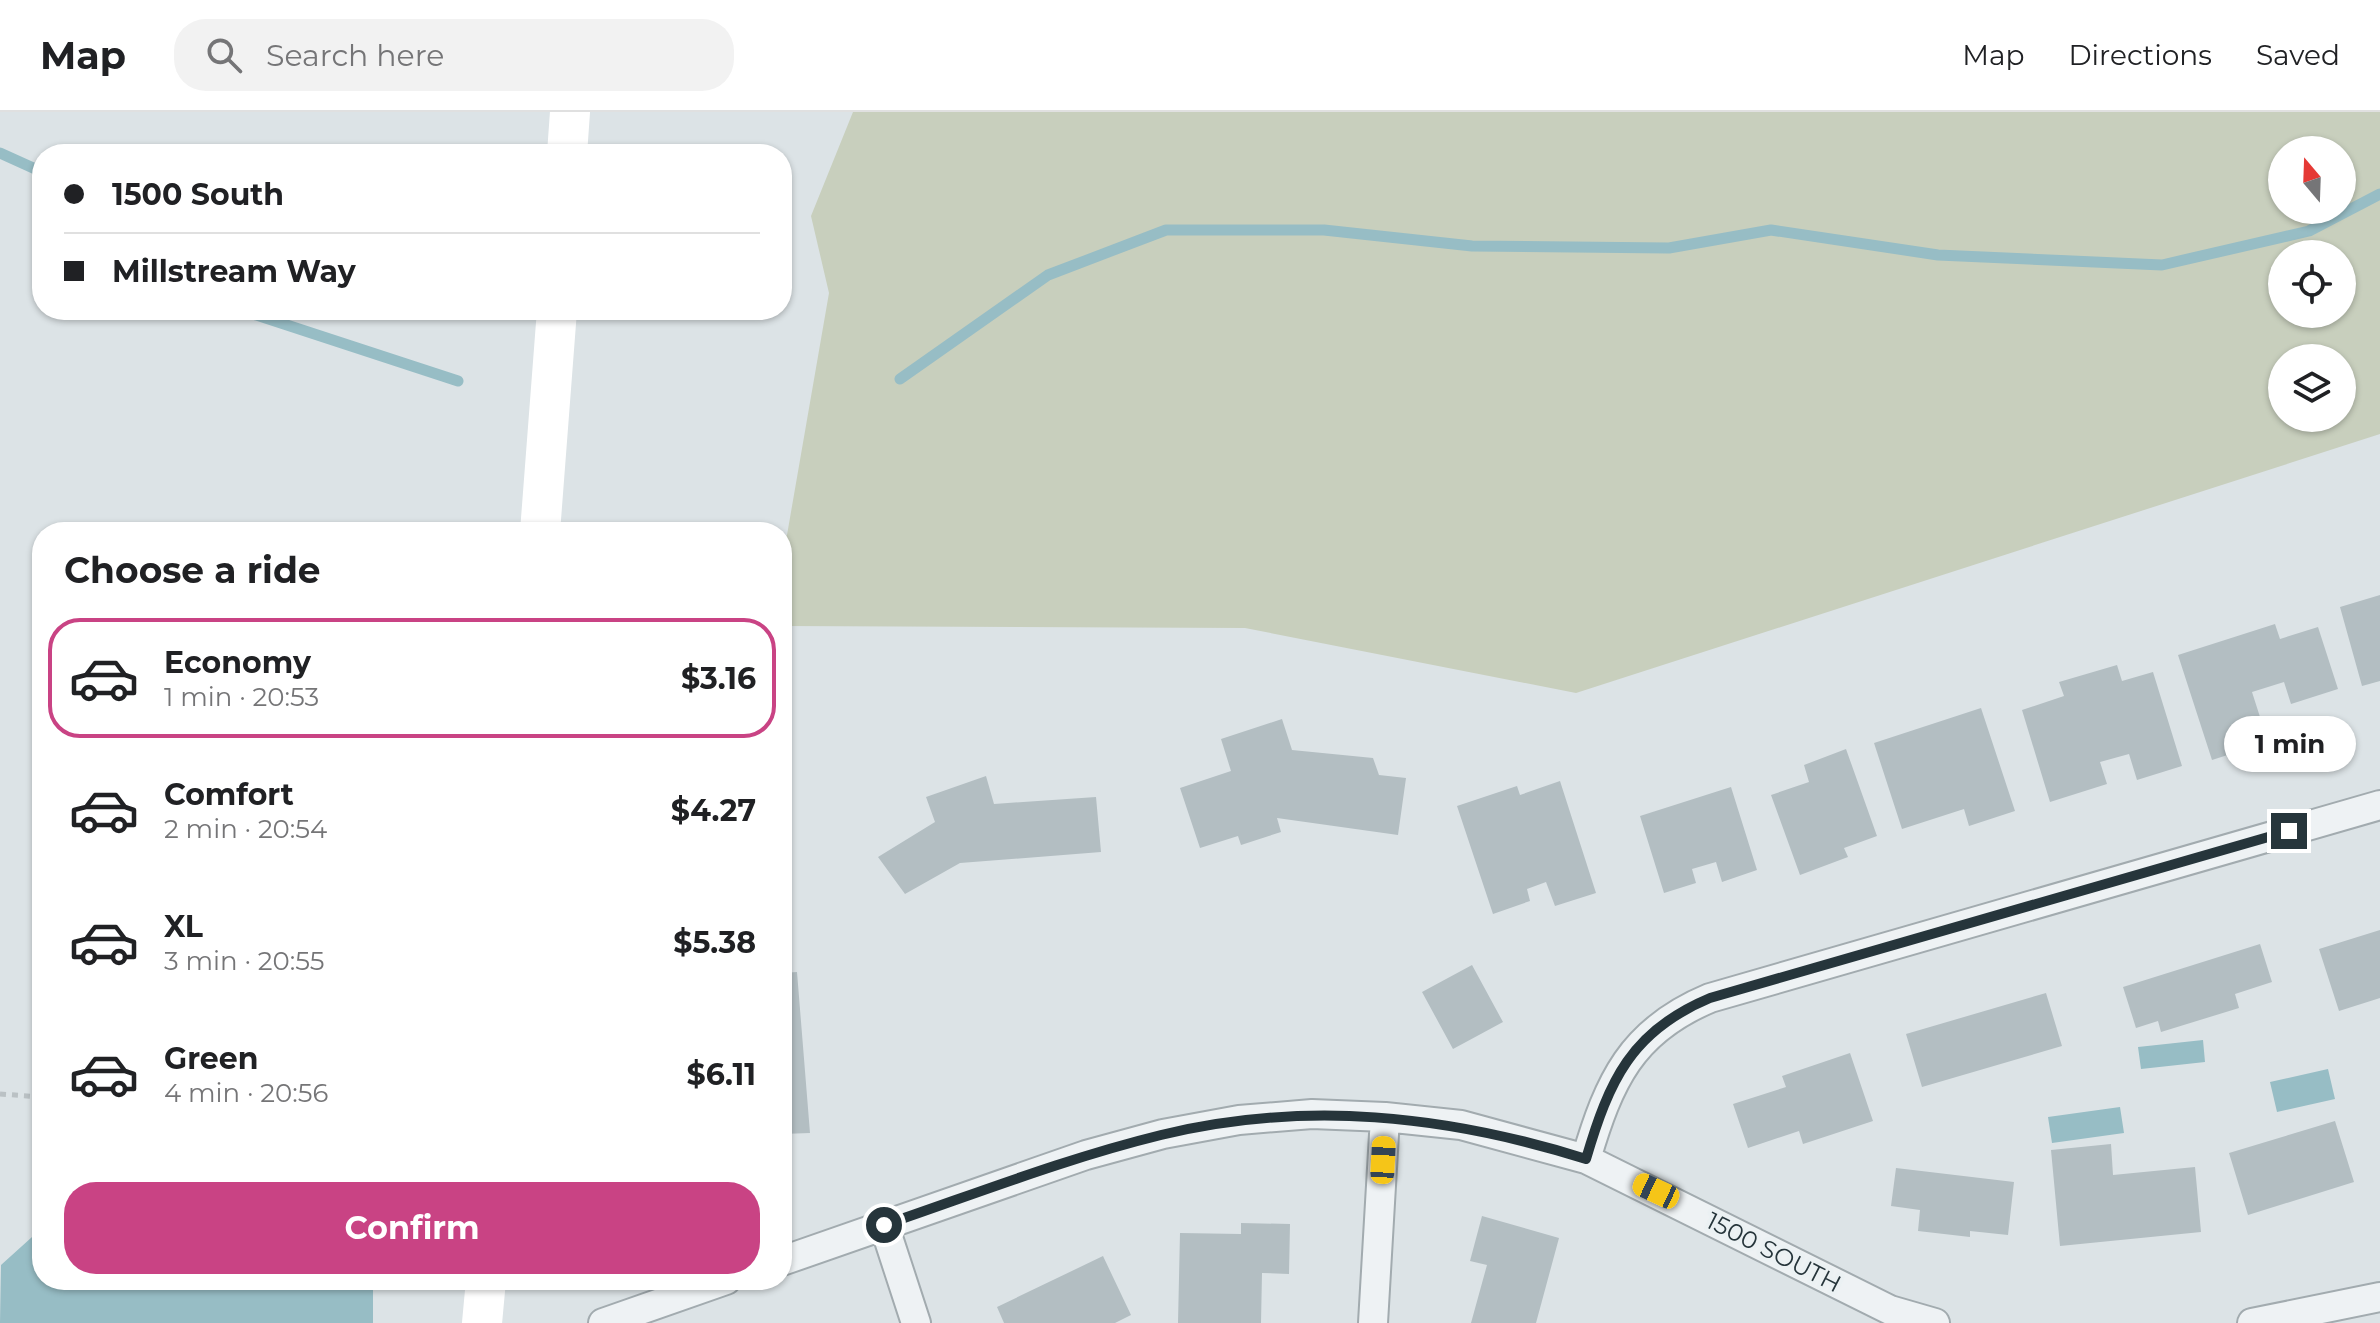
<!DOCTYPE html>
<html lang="en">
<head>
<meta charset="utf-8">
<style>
	:root { --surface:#fff; --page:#f2f2f2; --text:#202124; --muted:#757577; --line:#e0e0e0; --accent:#c94384 }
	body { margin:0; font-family:Montserrat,sans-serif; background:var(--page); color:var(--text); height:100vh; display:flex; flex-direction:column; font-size:30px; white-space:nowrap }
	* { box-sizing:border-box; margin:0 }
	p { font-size:26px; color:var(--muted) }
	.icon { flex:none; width:44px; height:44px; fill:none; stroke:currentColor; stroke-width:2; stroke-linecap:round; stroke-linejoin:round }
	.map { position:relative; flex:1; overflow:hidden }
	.panel { position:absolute; left:32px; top:410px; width:760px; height:768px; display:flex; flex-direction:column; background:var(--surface); border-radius:32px; box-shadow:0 2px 6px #0004 }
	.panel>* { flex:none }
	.banner { position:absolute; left:32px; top:32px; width:760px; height:176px; border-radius:32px; box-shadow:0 2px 6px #0004; display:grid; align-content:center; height:176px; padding:0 32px; background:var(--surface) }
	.needle { width:52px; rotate:341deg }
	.tools { position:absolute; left:2268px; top:24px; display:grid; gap:16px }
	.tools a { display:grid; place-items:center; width:88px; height:88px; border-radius:50%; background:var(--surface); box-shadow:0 2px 6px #0004; font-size:40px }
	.end { position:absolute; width:36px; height:36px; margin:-18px; border:10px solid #26353b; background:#fff; box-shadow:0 0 0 4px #fff }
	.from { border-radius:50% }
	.bubble { position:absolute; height:56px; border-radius:28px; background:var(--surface); box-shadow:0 2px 6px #0004; font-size:26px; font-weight:700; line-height:56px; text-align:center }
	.car { position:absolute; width:24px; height:48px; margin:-24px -12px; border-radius:10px; box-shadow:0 0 6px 2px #0007; background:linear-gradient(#f5c518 24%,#345 0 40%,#f5c518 0 76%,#345 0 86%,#f5c518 0) }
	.banner b { display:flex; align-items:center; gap:28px; height:76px; font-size:30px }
	.banner b+b { border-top:2px solid var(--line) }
	.banner i { width:20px; height:20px; background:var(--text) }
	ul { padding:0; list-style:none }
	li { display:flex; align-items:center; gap:24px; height:120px; margin:0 16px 12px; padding:0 16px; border:4px solid transparent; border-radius:32px }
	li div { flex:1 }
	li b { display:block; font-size:30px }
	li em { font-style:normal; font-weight:700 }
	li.active { border-color:var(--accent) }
	li>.icon { width:72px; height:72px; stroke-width:1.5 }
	h2 { padding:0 32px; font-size:36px; line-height:96px }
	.button { display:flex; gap:16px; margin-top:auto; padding:16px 32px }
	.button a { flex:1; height:92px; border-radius:32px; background:var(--accent); color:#fff; font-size:32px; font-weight:700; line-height:92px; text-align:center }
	header { display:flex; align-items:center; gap:48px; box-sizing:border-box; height:112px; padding:0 40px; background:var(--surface); border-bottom:2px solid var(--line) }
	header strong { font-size:38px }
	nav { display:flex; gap:44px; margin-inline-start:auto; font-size:28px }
	.search { width:560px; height:72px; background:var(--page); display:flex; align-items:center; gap:20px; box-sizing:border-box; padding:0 28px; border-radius:32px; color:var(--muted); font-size:30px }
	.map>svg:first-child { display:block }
</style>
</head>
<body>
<header>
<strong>Map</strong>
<div class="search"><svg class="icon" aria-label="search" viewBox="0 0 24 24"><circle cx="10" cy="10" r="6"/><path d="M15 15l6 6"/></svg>Search here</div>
<nav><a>Map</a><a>Directions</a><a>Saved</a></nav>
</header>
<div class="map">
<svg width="2380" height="1211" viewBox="0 0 2380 1211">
	<rect width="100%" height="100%" fill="#dce3e6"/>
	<path fill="#c8cfbd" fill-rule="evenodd" d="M853 0H2380V322L1576 581 1245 516 782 514V427L787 423 829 181 811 104ZM2282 38H2342V98H2282ZM2282 142H2342V202H2282ZM2282 246H2342V306H2282Z"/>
	<path fill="#97bdc5" d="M2203 928 2205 950 2141 957 2138 935Z
		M2328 957 2335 987 2277 1000 2270 970Z
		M2120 995 2124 1021 2052 1031 2048 1005Z
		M42 1116V1168H373V1211H0L1 1153Z"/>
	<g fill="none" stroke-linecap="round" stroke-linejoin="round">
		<path stroke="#97bdc5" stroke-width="11" d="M0 41 42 60
			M241 198 458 269
			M900 267 1048 163 1166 118H1324L1472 134 1669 136 1771 118 1938 143 2162 153 2309 119 2380 82"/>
	</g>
	<path fill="#b3bec2" d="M2380 483V569L2362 574 2340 495Z
		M2275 512 2280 527 2318 515 2338 577 2291 592 2284 570 2252 580 2268 630 2212 648 2178 543Z
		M2117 553 2122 569 2153 560 2182 654 2137 668 2129 642 2100 650 2107 672 2050 690 2022 598 2064 584 2059 570Z
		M1981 596 2015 699 1969 714 1964 697 1902 717 1874 631Z
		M1282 607 1292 638 1373 646 1379 663 1406 666 1398 723 1277 706 1281 720 1241 733 1238 724 1200 736 1180 676 1231 659 1221 627Z
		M1846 637 1877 724 1844 736 1848 745 1800 763 1771 683 1809 670 1804 653Z
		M986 664 994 692 1096 685 1101 740 960 751 905 782 878 745 935 710 926 685Z
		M1560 669 1596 781 1555 794 1546 770 1527 777 1530 789 1493 802 1457 694 1517 674 1520 683Z
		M1731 675 1757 758 1722 770 1716 750 1692 757 1696 771 1664 781 1640 704Z
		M2380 818V886L2339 899 2319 837Z
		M2260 832 2272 870 2235 882 2239 896 2161 920 2158 909 2136 916 2123 875Z
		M1472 853 1503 910 1453 937 1422 880Z
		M797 860 810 1021 782 1022V861Z
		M2046 881 2062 934 1922 975 1906 922Z
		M1850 941 1873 1009 1803 1032 1799 1019 1748 1036 1733 992 1786 975 1782 964Z
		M2335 1009 2354 1070 2248 1103 2229 1041Z
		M2111 1032 2113 1063 2195 1055 2201 1120 2060 1134 2051 1038Z
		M1896 1056 2014 1070 2008 1123 1970 1119V1125L1918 1119 1920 1098 1891 1094Z
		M1482 1104 1559 1126 1536 1211H1471L1487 1153 1470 1149Z
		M1241 1111 1290 1112 1289 1162 1262 1161 1261 1211H1178L1180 1121 1241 1122Z
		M1103 1144 1131 1203 1115 1211H1004L997 1195Z"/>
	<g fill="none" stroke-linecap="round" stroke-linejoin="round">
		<defs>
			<path id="street" d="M1586 1047C1609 969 1631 919 1710 886L2380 693
				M884 1113 916 1211
				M782 1149 1086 1043 1163 1022 1239 1008 1312 1002 1385 1005 1461 1013 1586 1047 1890 1198 1935 1211
				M603 1211 726 1168
				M1373 1211 1385 1005
				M2252 1211 2380 1185"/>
		</defs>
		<use href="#street" stroke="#a2abaf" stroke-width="32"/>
		<path stroke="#bac1c4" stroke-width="5" stroke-dasharray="6 6" stroke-linecap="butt" d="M0 982 42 985"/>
		<use href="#street" stroke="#eef2f4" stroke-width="28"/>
		<path stroke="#fff" stroke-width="40" d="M567 42 570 0
			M540 420 557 198
			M482 1211 486 1168"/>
	</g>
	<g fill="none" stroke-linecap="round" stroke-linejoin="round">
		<path stroke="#26353b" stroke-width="10" d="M884 1113C975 1082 1067 1046 1161 1023 1305 988 1446 1003 1586 1047 1609 969 1631 919 1710 886L2289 719"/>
	</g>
	<g text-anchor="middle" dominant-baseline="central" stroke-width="8" stroke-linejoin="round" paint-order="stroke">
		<g font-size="24" fill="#26353b" stroke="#ebf1f3">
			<text transform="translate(1774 1140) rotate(27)">1500 SOUTH</text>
		</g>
	</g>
</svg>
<div class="tools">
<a><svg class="needle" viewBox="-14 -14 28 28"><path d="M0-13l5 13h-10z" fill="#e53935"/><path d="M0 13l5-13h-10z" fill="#757577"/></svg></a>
<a><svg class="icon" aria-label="locate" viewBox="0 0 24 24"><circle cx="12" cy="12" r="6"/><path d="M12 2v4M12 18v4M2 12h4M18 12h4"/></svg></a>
<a><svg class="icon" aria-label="layers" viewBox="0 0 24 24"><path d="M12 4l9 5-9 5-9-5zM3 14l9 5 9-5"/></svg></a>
</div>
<i class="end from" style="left:884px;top:1113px"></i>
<i class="end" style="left:2289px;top:719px"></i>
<div class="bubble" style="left:2224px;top:604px;width:132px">1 min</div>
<i class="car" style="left:1383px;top:1048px;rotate:3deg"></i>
<i class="car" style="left:1656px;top:1079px;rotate:295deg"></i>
<div class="banner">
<b><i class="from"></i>1500 South</b>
<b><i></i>Millstream Way</b>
</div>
<section class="panel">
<h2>Choose a ride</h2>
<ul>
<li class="active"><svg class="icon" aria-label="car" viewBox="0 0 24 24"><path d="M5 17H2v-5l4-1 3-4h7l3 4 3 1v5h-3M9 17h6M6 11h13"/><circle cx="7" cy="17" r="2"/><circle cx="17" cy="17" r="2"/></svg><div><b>Economy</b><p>1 min · 20:53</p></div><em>$3.16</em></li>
<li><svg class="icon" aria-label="car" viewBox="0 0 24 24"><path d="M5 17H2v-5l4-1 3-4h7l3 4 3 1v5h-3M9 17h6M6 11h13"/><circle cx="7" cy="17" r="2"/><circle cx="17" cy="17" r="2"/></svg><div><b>Comfort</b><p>2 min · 20:54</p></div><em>$4.27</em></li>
<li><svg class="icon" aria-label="car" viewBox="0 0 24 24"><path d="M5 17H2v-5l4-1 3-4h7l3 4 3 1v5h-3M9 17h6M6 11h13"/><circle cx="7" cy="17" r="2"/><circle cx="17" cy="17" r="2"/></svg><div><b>XL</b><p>3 min · 20:55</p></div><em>$5.38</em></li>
<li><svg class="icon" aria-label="car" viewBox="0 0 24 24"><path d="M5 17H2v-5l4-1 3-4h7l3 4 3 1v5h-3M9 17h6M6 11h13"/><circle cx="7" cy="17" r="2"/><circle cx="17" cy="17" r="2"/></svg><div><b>Green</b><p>4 min · 20:56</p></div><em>$6.11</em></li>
</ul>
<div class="button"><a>Confirm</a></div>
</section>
</div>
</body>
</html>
